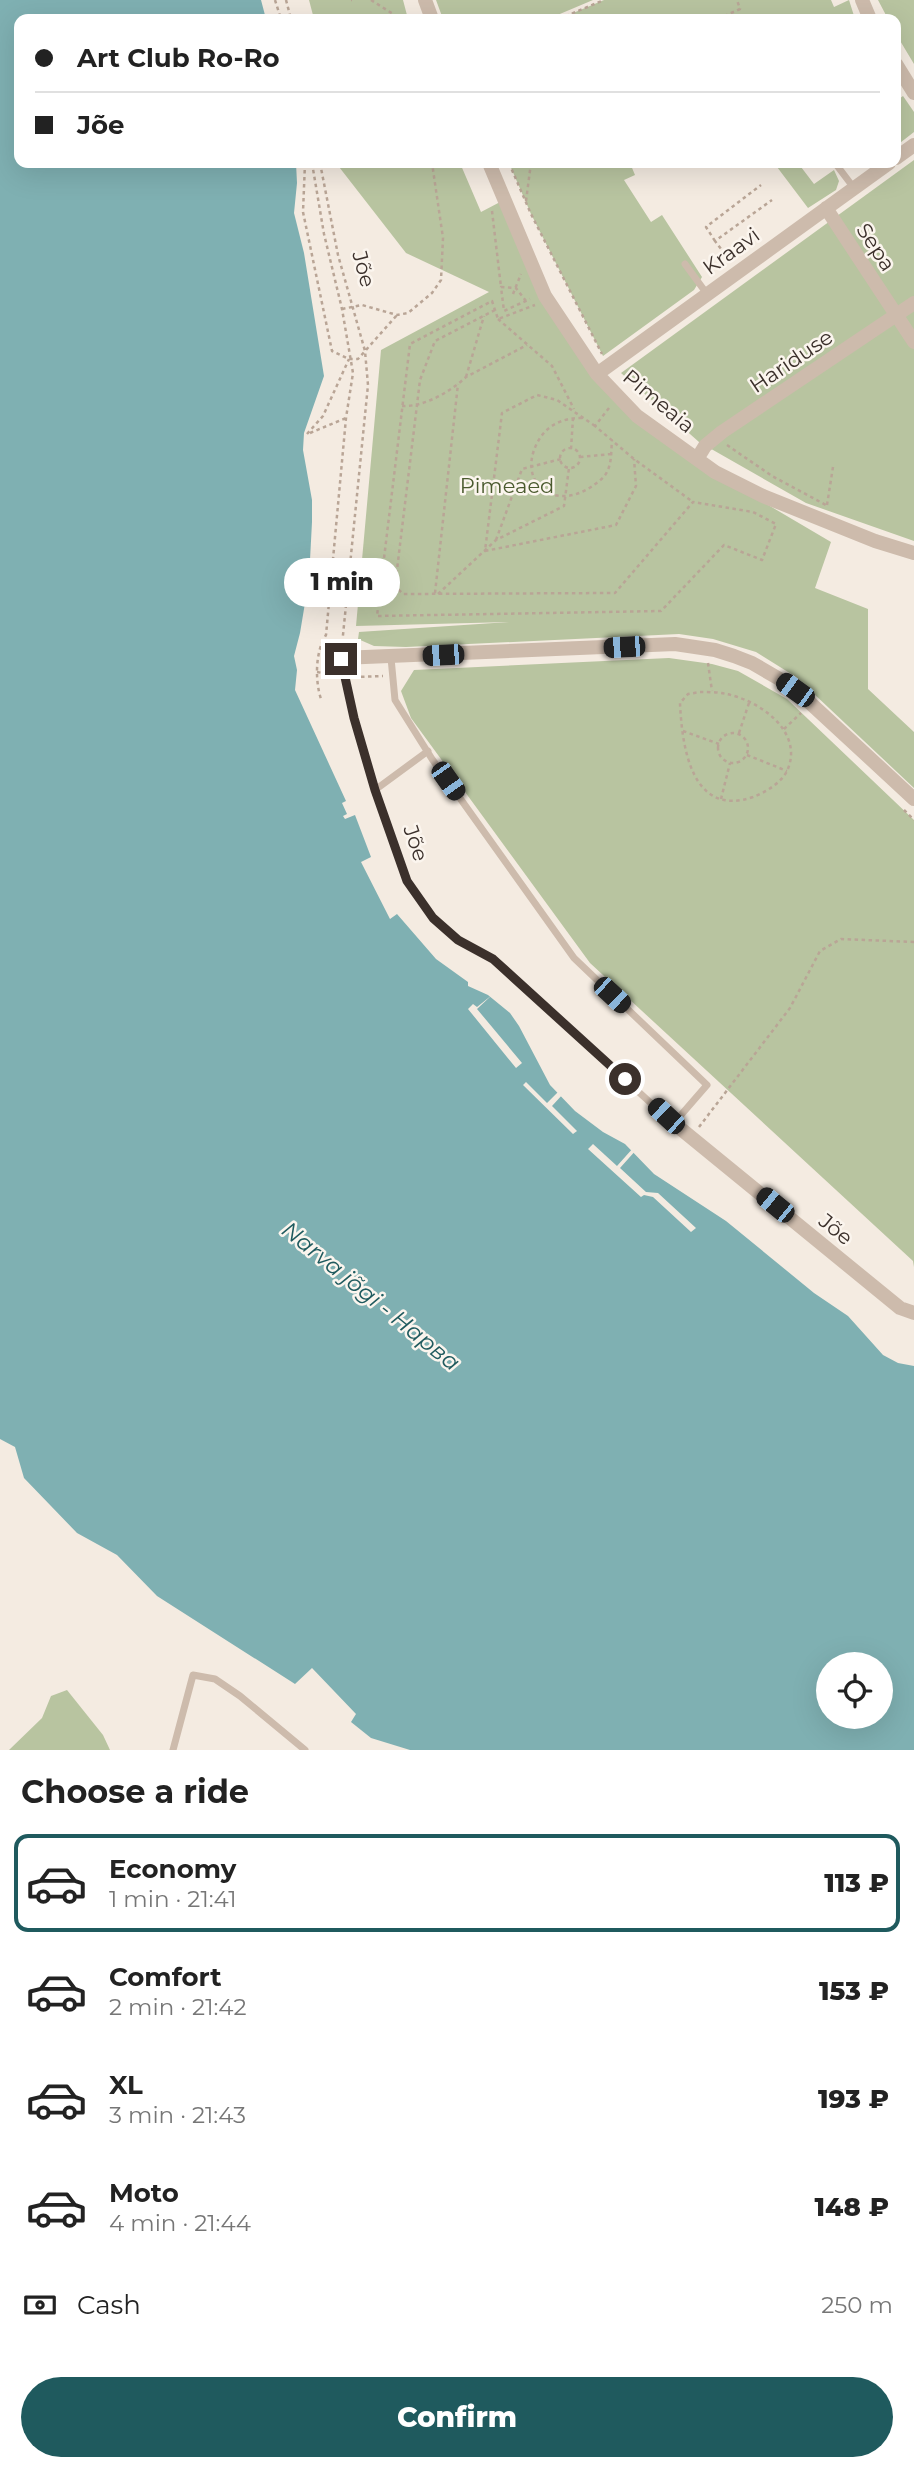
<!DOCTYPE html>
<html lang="en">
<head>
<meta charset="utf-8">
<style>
	:root { --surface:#fff; --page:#f2f2f2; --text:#222; --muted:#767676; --line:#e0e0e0; --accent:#1f5a5e }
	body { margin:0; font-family:Montserrat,sans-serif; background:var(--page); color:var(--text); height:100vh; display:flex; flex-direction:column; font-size:26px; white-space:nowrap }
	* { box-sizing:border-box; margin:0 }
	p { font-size:23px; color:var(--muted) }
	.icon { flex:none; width:38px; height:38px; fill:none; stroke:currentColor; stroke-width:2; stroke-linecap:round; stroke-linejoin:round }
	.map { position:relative; height:1750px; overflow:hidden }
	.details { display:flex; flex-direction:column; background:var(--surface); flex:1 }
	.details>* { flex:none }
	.top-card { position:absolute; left:14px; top:14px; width:887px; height:154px; border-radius:14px; box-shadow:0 7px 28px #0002; display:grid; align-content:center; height:154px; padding:0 21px; background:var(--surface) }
	.fabs { position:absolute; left:816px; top:1652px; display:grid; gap:14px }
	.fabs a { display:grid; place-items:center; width:77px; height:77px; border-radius:50%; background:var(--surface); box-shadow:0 7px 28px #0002; font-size:35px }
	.end { position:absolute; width:32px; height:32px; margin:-16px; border:9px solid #3b302b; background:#fff; box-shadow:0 0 0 4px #fff }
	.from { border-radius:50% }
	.bubble { position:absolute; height:49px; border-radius:24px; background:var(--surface); box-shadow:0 7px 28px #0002; font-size:23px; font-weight:800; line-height:49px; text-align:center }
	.car { position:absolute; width:21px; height:42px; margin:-21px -10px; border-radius:9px; box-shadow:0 0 5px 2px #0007; background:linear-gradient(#222 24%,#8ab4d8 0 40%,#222 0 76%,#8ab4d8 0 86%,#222 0) }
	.top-card b { display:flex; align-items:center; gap:24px; height:66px; font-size:26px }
	.top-card b+b { border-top:2px solid var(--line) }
	.top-card i { width:18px; height:18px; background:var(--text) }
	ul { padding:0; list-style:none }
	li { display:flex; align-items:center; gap:21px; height:98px; margin:0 14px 10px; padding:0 7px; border:4px solid transparent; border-radius:14px }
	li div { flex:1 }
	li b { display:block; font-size:26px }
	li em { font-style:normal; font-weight:800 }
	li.selected { border-color:var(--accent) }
	li>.icon { width:63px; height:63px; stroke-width:1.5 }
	h2 { padding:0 21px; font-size:32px; line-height:84px }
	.pay { display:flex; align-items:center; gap:18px; height:77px; padding:0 21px; font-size:26px }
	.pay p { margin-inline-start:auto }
	.cta { display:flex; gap:14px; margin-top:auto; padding:14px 21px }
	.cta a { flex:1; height:80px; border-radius:42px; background:var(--accent); color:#fff; font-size:28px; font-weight:800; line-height:80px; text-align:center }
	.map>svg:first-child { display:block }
</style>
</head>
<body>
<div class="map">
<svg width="914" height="1750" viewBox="0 0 914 1750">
	<rect width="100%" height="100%" fill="#f4ebe1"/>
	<path fill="#b8c4a0" d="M309 0H403L408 19H314Z
		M436 0H593L548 19H443Z
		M604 0H831L834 7 849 0 855 19H559Z
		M878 0H914V64L896 34V19H888Z
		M903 96 914 112V132L896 146V101Z
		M914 160V541L806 503 699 442 621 373Z
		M336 163H460L481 212 502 201 595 378 741 489 831 542 815 588 868 609V689L914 732V788L796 677 756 652 713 639 679 634 406 647 374 646 358 639 359 632 509 622 356 626 381 350 489 292 406 253Z
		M509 163H630L635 175 624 180 651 222 662 215 702 277 694 290 603 356 531 214Z
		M774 163H798L814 184 834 170 839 181 836 190 808 208Z
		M669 658 712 664 738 671 787 699 914 820V1267L913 1261 590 963 411 718 401 691 414 670Z
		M67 1690 103 1735 110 1750H9L42 1718 51 1696Z"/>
	<path fill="#7fb0b2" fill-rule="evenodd" d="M0 0H261L266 19H19V163H296L297 183 294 213 304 253 324 376 304 433 303 450 312 500V522L309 579 300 633 294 656 297 670 295 690 346 801 342 803 347 814 343 816 345 819 355 815 371 857 361 862 390 919 397 914 436 959 468 982V986L488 995 510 1013 519 1026 550 1085 575 1111 603 1132 625 1144 654 1174 726 1221 814 1293 848 1316 883 1355 898 1363 914 1366V1750H410L371 1738 351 1722 356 1714 312 1668 295 1684 157 1596 117 1555 77 1533 24 1478 15 1447 0 1439ZM828 1664H880V1717H828Z"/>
	<path fill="#f4ebe1" d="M492 995 477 1009 522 1063 516 1068 468 1009 473 1004 477 1007Z
		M526 1082 547 1103 560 1090 563 1094 552 1106 577 1131 573 1134 523 1085Z
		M593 1144 617 1166 634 1147 637 1149 620 1168 646 1192 658 1193 696 1228 691 1232 653 1197 644 1195 641 1197 588 1149Z"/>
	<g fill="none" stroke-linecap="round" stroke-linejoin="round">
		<path stroke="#b9a596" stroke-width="2.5" stroke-dasharray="3.5 3.5" stroke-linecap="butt" d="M275 0 281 19
			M286 0 291 19
			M351 0H352
			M371 0 401 19
			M559 19 604 0
			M718 19 740 9 737 0
			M305 163 303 212 332 351 349 359H358L397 315
			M312 163 324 234 342 309 353 373 346 418 326 635C315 652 315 681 321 699
			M320 163 338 255 365 351 368 385 342 645
			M509 163 531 214 602 354
			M526 201 531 163
			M492 211 501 287
			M715 241 706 227 761 185
			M725 254 715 241 772 200
			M513 294 521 274
			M526 301 516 288 501 287 504 311 530 299
			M342 309 362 305 397 315 408 313 432 293 441 280 443 238 432 163
			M495 310 435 341 420 380 395 586 403 594 615 593 693 502 753 512 776 524 762 560 724 545 661 611 377 616 410 344 492 301 498 319 535 305
			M498 319 552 366 574 409
			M466 377 484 316
			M402 406C424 407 450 392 466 377L527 345
			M609 408 595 426 634 459 693 502
			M582 418C565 418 550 423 540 438 514 479 551 513 591 487 597 483 604 478 607 472 612 462 611 451 612 440
			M595 426 557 400 537 395 502 413 485 551 616 525 636 486 634 459
			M310 433 346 418
			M307 434 323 416 349 359
			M727 445 772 476 826 505
			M560 458a10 10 0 1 1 20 0a10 10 0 1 1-20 0Z
			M571 449 573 418
			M580 457 611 454
			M827 505 833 467
			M496 540 522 469 561 459
			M435 593 458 384
			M438 594 496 540 564 506 569 468
			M379 595H395L399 592
			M708 663 712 691
			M317 672 334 675
			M354 677 383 676
			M700 692C708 692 718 692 726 694 759 700 805 732 787 771 781 783 766 792 753 797 692 818 682 748 680 703L688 694Z
			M784 729 801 713
			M683 731 719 744
			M718 748a15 15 0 1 1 30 0a15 15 0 1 1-30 0Z
			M739 733 749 703
			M747 755 787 771
			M721 799 730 763
			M904 810 914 820
			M699 1127 790 1008 820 951 841 939 914 942"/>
		<path stroke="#cdbbac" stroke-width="7" d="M835 163 854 188
			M685 264 707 294
			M341 658 354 718 375 790 407 881 433 918 458 940 493 959 665 1116
			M391 658 395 700 432 759 574 958 707 1085 674 1123
			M375 790 428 751
			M173 1750 193 1675 215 1679 240 1696 305 1750"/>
		<path stroke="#cdbbac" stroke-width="14" d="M425 0 432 19
			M862 0 870 19
			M896 64 914 93
			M896 158 914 145
			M489 163 545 296 597 374 637 416 715 472 763 496 875 541 914 553
			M826 208 914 342
			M597 374 889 163
			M697 459 705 446 722 432 914 303
			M341 658 675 644 715 650 734 656 752 663 783 681 795 689 914 799
			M665 1116 900 1308 914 1313"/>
	</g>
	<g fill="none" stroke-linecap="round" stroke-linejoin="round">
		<path stroke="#3b302b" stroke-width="9" d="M341 659 354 718 375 790 407 881 433 918 458 940 493 959 625 1079"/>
	</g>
	<g text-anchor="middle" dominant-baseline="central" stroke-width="5" stroke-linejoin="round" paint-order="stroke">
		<g font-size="21" fill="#3b302b" stroke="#fbf5ee">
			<text transform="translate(876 247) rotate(57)">Sepa</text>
			<text transform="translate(731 251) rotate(-36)">Kraavi</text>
			<text transform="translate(364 269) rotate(75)">Jõe</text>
			<text transform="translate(791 361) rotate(-34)">Hariduse</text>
			<text transform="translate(659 401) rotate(40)">Pimeaia</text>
			<text transform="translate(416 843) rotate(71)">Jõe</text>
			<text transform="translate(836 1229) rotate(39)">Jõe</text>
		</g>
		<g font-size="21" fill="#4a5a2e" stroke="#fbf5ee">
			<text x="507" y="485">Pimeaed</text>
		</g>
		<g font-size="23" font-style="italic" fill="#1f5a5e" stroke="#fbf5ee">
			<text transform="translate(371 1296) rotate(39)">Narva jõgi - Нарва</text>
		</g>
	</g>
</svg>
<div class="fabs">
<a><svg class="icon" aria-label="locate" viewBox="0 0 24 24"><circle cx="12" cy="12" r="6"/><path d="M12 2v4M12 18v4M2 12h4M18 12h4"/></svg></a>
</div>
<i class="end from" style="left:625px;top:1079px"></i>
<i class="end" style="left:341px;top:659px"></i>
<div class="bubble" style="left:284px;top:558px;width:116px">1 min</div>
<i class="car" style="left:624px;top:647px;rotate:267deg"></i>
<i class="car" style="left:443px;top:655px;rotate:267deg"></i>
<i class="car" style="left:795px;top:690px;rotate:306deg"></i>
<i class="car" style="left:448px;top:781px;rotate:145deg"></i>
<i class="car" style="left:612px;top:995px;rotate:133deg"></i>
<i class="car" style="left:666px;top:1116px;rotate:313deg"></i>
<i class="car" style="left:775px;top:1205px;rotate:309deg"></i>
<div class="top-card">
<b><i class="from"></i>Art Club Ro-Ro</b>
<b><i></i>Jõe</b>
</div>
</div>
<section class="details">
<h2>Choose a ride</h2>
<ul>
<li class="selected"><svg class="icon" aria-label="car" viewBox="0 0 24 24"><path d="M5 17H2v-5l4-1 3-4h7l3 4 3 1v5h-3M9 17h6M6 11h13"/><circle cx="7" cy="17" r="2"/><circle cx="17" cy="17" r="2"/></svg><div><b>Economy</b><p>1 min · 21:41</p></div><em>113 ₽</em></li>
<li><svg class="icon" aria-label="car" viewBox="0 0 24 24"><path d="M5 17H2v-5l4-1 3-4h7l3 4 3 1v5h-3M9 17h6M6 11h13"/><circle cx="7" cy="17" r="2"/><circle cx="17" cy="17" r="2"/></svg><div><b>Comfort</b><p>2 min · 21:42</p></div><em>153 ₽</em></li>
<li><svg class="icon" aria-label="car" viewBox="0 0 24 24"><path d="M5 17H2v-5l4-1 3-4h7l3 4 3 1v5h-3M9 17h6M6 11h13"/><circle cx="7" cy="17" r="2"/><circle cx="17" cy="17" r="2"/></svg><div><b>XL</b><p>3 min · 21:43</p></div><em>193 ₽</em></li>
<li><svg class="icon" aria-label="car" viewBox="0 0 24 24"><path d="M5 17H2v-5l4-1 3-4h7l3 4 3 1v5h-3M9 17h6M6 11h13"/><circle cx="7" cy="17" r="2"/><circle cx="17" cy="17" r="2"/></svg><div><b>Moto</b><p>4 min · 21:44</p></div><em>148 ₽</em></li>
</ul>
<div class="pay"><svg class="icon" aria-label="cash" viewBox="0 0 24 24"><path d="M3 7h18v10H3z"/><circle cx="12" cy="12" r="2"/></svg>Cash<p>250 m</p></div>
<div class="cta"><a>Confirm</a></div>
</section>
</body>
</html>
